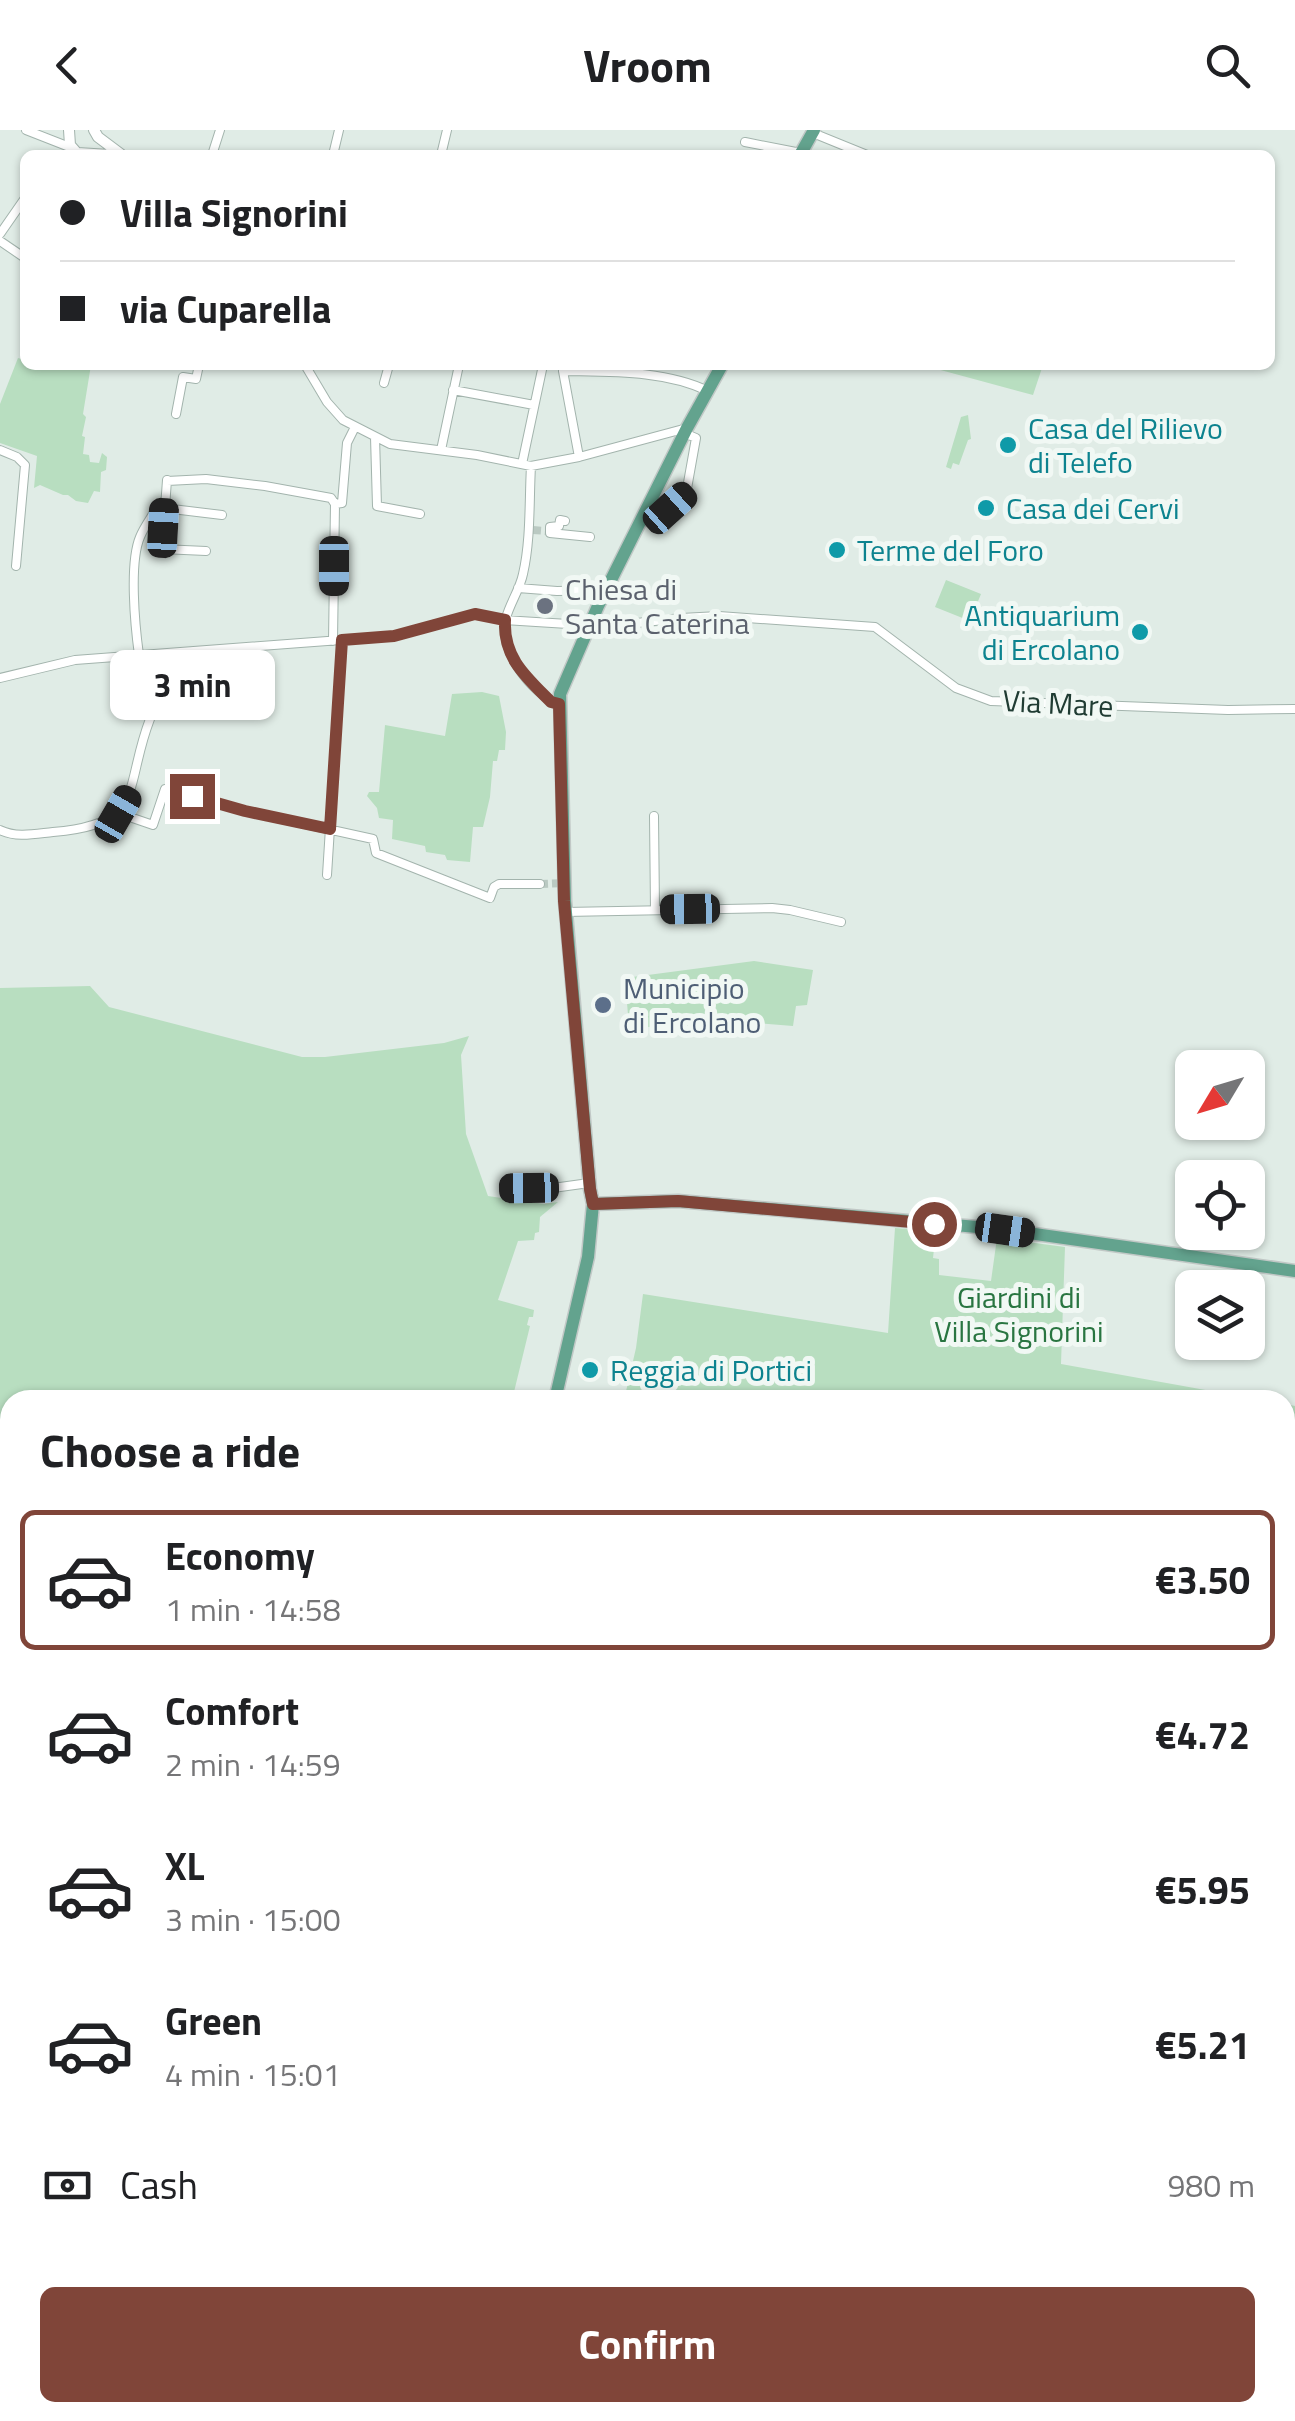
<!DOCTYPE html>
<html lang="en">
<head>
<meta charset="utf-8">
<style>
	:root { --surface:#fff; --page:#f6f6f6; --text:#202124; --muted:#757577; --line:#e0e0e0; --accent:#804539 }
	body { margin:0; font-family:"Titillium Web",sans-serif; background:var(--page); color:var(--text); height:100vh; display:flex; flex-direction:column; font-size:38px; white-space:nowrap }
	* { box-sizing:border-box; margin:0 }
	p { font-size:32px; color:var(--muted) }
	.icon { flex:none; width:55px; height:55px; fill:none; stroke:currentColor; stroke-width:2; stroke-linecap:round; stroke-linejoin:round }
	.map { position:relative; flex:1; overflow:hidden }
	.sheet { position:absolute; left:0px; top:1260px; width:1295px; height:1032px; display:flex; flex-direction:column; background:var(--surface); border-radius:30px 30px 0 0; box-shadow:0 2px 8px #0004 }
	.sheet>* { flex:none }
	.hud { position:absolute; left:20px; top:20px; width:1255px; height:220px; border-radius:15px; box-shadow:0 2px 8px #0004; display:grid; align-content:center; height:220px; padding:0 40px; background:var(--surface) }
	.needle { width:65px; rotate:232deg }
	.buttons { position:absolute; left:1175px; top:920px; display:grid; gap:20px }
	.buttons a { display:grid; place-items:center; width:90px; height:90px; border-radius:15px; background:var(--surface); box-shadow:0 2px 8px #0004; font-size:50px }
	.end { position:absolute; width:45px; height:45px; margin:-22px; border:12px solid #804539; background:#fff; box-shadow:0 0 0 5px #fff }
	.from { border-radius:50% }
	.bubble { position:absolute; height:70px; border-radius:15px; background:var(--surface); box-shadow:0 2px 8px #0004; font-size:32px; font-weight:700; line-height:70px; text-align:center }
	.car { position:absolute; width:30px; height:60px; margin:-30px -15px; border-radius:12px; box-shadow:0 0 8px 2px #0007; background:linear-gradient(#222 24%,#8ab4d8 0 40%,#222 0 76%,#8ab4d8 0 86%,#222 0) }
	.hud b { display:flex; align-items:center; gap:35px; height:95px; font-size:38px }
	.hud b+b { border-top:2px solid var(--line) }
	.hud i { width:25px; height:25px; background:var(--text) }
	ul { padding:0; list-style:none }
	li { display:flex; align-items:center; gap:30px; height:140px; margin:0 20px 15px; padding:0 20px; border:5px solid transparent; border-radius:15px }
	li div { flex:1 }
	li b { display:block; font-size:38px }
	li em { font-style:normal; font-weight:700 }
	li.on { border-color:var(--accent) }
	li>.icon { width:90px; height:90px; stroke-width:1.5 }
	h2 { padding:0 40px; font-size:45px; line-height:120px }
	.pay { display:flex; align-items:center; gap:25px; height:110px; padding:0 40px; font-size:38px }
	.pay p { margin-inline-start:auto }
	.action { display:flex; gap:20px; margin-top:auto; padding:20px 40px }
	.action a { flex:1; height:115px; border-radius:15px; background:var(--accent); color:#fff; font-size:40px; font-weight:700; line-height:115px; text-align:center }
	header { display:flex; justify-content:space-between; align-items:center; height:130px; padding:0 40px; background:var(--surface); font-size:45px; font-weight:700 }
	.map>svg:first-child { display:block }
</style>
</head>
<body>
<header><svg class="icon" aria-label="back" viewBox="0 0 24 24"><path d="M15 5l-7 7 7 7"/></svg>Vroom<svg class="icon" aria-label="search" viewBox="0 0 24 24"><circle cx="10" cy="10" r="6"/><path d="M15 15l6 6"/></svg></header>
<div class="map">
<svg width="1295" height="2291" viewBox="0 0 1295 2291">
	<rect width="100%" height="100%" fill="#e0ece6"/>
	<path fill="#b8dec0" d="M18 228 25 230V235H91L83 284 86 287 82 306 85 307 83 324 89 325 90 332 99 333 102 323 107 327 106 340 101 342 100 362 94 361 88 373 76 371 68 365H63L40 355 34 358 37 326 0 313V274Z
		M922 235H1043L1033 265Z
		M968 285 971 309 968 310 959 335 953 333 951 339 946 337 961 287Z
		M946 450 981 464 970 491 935 477Z
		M482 562 499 566 506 602 505 620H499L497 631H493L490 667 483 697H473L470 732 447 730 445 725 426 722 425 716 392 709 393 690 379 688 377 678 367 666 369 662H379L385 595 445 606 452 564Z
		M754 831 813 840 807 875 796 876 793 896 716 890 715 897H629L625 848Z
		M90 856 109 877 302 927H325L444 913 469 906 461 925 466 1004 488 1066 544 1074 558 1072 540 1087 539 1102 535 1103 534 1110 518 1111 498 1170 534 1180 533 1187H529L527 1195 530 1196 514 1262 516 1269 10 1270V1392H0V858Z
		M895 1098 936 1101 933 1128 939 1129V1145L991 1151 997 1108 1065 1117 1061 1234 1261 1270H624L636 1218 643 1164 888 1203Z
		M1285 1274 1295 1276V1497L1285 1545Z"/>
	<path fill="#86ccd3" d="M1295 1914V2067L1285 2064V2021L1293 1982 1292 1951 1285 1941V1932Z
		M1295 2100V2291H1291L1294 2249 1285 2214V2171L1292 2143 1285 2140V2117L1291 2113Z
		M1168 2283V2282L1260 2283 1259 2291H1162Z"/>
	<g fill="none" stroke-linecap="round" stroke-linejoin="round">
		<path stroke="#bac9c2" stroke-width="8" stroke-dasharray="8 4" stroke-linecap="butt" d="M533 400 546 401
			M568 494 604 492
			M540 754 564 753"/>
		<defs>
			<path id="minor" d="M26 0 72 18
				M813 3 867 25
				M745 12 801 23
				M212 25 220 0
				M333 25 339 0
				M441 25 447 0
				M0 104 25 68
				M0 111 25 128
				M305 235 327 272 343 290 390 314 477 325 531 336 579 327 687 298
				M384 253 389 235
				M453 260 534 275
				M176 284 183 247 196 249 199 235
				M375 307 377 376 420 384
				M0 320 17 327 25 335 16 436
				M441 320 459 235
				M579 327 563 241C610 242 665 240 708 261
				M522 334 543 235
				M531 336C529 371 531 409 523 444 520 459 510 473 506 488 497 518 531 564 559 574
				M167 350 162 419 206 421
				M167 351 206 349 265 356 331 368 335 374
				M650 372 670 378 686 364 696 308 684 303
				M565 391 560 390 559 396 550 397V403L590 407
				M518 458 557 461 606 460
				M604 492 628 494 681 488 719 486 875 497 956 558 991 571 1228 580 1295 579
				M333 511 335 374 342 373 347 313 355 297
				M139 525C135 496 129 433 140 407 144 397 151 388 156 379L164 378 222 385
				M0 548 75 530 394 506 475 484 505 490 568 494
				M118 683 153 695 165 659 245 681 373 709 376 723 490 768 494 757 499 754H540
				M654 686 655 780
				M0 700C17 708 34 704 53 702 147 694 123 659 150 589 159 565 175 543 188 522
				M327 745 342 510
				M565 782 772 778 790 780 841 792
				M506 1059 553 1058 589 1053
				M0 1494 10 1496
				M1285 1567 1295 1541
				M1285 1570 1295 1602
				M0 1585 10 1586
				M0 1597 10 1603
				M2 1721 10 1698
				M1285 1765 1295 1755
				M1285 1802 1295 1796
				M1285 1826 1295 1817
				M0 1908 10 1918
				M0 2075 10 2079
				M0 2138 10 2140
				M200 2282 217 2291
				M287 2291 294 2282
				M533 2291 534 2282
				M784 2291 792 2282"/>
			<path id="tertiary" d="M69 0 70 15 77 23 110 25
				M94 0 98 7 122 25
				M0 1848 10 1852"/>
			<path id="primary" d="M800 25 814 0
				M593 1074 678 1071 1000 1099 1295 1141
				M555 1270 588 1127 593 1074 590 1059 565 771 560 564 598 476 687 298 722 235
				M655 2282 658 2291"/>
		</defs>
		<use href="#minor" stroke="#a3b4ad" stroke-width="10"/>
		<use href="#tertiary" stroke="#a3b4ad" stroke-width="12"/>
		<use href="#primary" stroke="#c1c8c6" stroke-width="15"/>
		<use href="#minor" stroke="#fff" stroke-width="8"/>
		<use href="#tertiary" stroke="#fff" stroke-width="10"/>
		<use href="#primary" stroke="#63a38e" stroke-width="12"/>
		<path stroke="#5a786e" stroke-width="2.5" stroke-dasharray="20 10" stroke-linecap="butt" d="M1285 1887 1295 1869
			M1094 2291 1097 2282"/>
	</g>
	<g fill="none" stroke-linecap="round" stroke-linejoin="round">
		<path stroke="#804539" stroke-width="12" d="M192 666 245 681 330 699 342 510 394 506 475 484 505 490C503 528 526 547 551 572L559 574 564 771 590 1059 593 1074 678 1071 934 1094"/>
	</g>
	<g fill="#0f9aa8" stroke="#f1f8f4" stroke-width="4">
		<circle cx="1008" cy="315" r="10"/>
		<circle cx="986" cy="378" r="10"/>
		<circle cx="837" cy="420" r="10"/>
		<circle cx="1140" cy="502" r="10"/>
		<circle cx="590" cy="1240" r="10"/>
	</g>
	<circle fill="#6b7280" stroke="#f1f8f4" stroke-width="4" cx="545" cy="476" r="10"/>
	<circle fill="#5c6f8a" stroke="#f1f8f4" stroke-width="4" cx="603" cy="875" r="10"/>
	<g text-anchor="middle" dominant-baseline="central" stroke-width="10" stroke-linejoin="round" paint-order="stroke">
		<g font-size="30" fill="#0d838f" stroke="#f1f8f4" text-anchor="start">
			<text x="1028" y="298">Casa del Rilievo<tspan x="1028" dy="34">di Telefo</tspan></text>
			<text x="1006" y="378">Casa dei Cervi</text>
			<text x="857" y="420">Terme del Foro</text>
			<text x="1120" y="485" text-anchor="end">Antiquarium<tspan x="1120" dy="34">di Ercolano</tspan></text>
			<text x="610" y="1240">Reggia di Portici</text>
		</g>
		<g font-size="30" fill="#5b616d" stroke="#f1f8f4" text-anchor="start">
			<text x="565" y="459">Chiesa di<tspan x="565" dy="34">Santa Caterina</tspan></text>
		</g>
		<g font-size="30" fill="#203c33" stroke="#f1f8f4">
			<text transform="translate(1058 573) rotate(3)">Via Mare</text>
		</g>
		<g font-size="30" fill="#4e5e75" stroke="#f1f8f4" text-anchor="start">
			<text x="623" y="858">Municipio<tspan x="623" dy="34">di Ercolano</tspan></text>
		</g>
		<g font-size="30" fill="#297541" stroke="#f1f8f4">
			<text x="1019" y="1167">Giardini di<tspan x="1019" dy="34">Villa Signorini</tspan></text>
		</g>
	</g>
</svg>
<div class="buttons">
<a><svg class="needle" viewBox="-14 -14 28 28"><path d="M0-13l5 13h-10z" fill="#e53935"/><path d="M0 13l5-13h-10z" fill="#757577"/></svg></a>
<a><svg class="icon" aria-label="locate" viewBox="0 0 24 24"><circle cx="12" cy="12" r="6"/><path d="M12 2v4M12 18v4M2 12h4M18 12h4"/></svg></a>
<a><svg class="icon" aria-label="layers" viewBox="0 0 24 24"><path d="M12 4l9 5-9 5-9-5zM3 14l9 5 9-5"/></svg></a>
</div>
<i class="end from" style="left:934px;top:1094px"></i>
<i class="end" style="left:192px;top:666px"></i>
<div class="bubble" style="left:110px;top:520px;width:165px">3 min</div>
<i class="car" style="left:670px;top:378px;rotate:48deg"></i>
<i class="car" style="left:163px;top:398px;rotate:3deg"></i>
<i class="car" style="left:334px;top:436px;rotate:180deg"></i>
<i class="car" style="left:118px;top:684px;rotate:30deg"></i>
<i class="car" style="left:690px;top:779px;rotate:269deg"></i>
<i class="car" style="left:529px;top:1058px;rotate:269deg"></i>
<i class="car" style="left:1005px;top:1100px;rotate:98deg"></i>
<div class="hud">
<b><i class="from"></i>Villa Signorini</b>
<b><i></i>via Cuparella</b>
</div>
<section class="sheet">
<h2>Choose a ride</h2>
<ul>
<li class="on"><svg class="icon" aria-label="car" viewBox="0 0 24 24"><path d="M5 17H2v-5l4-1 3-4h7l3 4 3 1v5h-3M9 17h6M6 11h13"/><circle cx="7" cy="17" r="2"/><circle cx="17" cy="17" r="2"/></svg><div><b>Economy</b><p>1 min · 14:58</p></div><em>€3.50</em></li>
<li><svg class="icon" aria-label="car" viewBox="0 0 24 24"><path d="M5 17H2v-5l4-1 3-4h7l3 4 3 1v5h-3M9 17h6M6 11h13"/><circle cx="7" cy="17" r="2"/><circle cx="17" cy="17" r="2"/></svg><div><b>Comfort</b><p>2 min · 14:59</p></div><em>€4.72</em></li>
<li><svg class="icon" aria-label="car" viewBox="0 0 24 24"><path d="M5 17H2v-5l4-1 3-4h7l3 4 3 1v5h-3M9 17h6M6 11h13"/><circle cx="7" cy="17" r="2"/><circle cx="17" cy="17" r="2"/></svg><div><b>XL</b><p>3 min · 15:00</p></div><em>€5.95</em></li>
<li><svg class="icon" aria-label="car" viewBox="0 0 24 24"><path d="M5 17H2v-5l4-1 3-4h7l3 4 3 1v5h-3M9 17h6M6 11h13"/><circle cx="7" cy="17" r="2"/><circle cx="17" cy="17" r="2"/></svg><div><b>Green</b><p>4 min · 15:01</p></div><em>€5.21</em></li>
</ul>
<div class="pay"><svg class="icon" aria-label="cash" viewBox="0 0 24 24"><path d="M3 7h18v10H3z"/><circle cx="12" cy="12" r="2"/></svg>Cash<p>980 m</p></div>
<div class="action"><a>Confirm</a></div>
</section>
</div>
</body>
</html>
